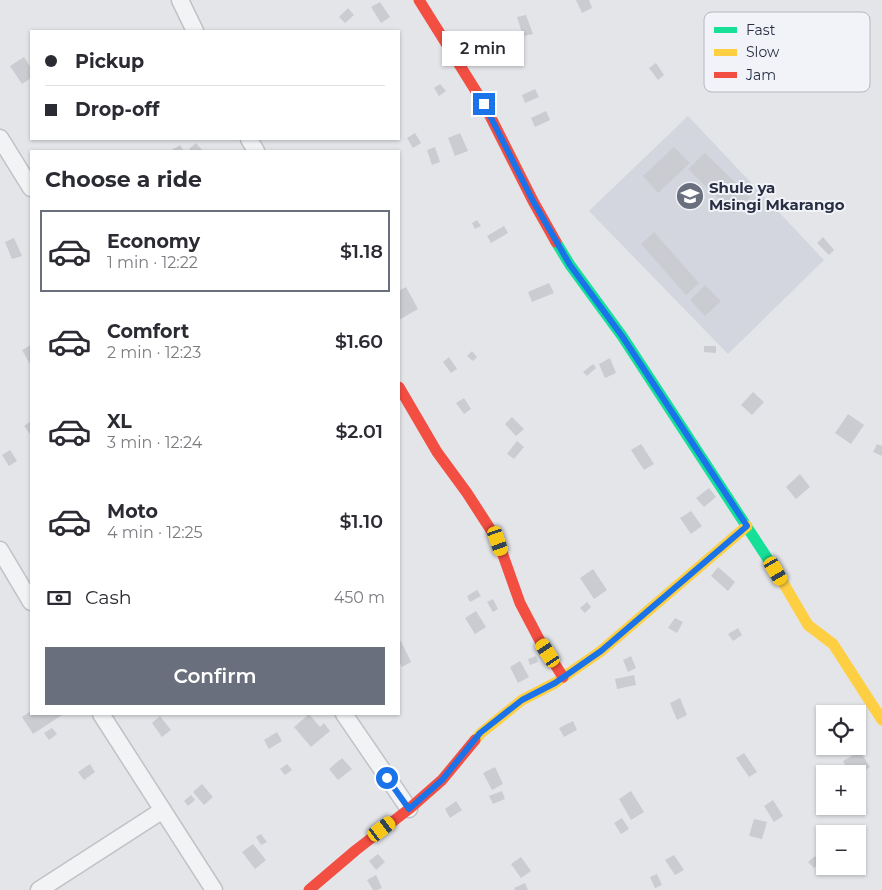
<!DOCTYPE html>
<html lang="en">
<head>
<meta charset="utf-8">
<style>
	:root { --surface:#fff; --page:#f7f7f7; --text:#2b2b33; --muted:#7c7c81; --line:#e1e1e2; --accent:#696f7d }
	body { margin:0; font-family:Montserrat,sans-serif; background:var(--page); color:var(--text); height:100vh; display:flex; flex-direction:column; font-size:19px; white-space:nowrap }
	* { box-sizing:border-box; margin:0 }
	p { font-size:16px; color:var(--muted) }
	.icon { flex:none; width:28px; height:28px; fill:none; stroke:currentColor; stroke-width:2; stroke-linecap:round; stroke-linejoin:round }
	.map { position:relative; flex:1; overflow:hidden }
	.side { position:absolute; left:30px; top:150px; width:370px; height:565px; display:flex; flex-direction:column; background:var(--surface); border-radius:0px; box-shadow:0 1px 4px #0004 }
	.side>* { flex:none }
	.hud { position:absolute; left:30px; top:30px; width:370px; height:110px; border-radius:0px; box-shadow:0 1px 4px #0004; display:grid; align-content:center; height:110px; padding:0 15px; background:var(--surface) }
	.fabs { position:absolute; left:816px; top:705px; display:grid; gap:10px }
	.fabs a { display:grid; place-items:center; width:50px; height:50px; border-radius:0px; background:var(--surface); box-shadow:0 1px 4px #0004; font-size:25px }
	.end { position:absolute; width:22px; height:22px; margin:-11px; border:6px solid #1a73e8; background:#fff; box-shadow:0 0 0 2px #fff }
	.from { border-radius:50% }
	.bubble { position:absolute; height:35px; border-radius:0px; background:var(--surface); box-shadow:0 1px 4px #0004; font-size:16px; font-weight:600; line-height:35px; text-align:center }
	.car { position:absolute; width:15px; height:30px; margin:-15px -8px; border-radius:6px; box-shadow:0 0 4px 1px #0007; background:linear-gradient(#f5c518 24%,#345 0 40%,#f5c518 0 76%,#345 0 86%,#f5c518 0) }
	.hud b { display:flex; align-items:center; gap:18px; height:48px; font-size:19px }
	.hud b+b { border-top:1px solid var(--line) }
	.hud i { width:12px; height:12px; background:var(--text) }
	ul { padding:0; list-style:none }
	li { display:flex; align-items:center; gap:15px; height:82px; margin:0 10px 8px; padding:0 5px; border:2px solid transparent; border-radius:0px }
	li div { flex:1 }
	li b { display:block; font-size:19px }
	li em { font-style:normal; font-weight:600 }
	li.on { border-color:var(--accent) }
	li>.icon { width:45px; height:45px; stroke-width:1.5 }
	h2 { padding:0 15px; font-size:22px; line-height:60px }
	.pay { display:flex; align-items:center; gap:12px; height:55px; padding:0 15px; font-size:19px }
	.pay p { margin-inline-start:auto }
	.button { display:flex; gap:10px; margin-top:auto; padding:10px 15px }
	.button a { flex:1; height:58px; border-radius:0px; background:var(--accent); color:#fff; font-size:20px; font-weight:600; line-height:58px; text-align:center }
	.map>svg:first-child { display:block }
</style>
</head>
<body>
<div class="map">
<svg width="882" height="890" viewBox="0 0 882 890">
	<rect width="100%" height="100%" fill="#e3e5e8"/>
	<path fill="#d3d6de" d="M688 116 824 260 728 354 589 211Z"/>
	<path fill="#caccd1" d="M576 0H589L592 8 582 13Z
		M380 2 390 17 381 23 371 7Z
		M348 8 354 15 345 23 339 17Z
		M526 15 533 34 523 36 517 17Z
		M24 57 31 68V78L22 84 10 66Z
		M656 63 664 75 658 80 649 68Z
		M440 84 446 91 439 96 434 88Z
		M535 89 539 97 525 103 522 95Z
		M546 111 550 120 535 127 531 118Z
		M415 133 421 143 413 148 407 138Z
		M460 133 468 151 455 156 448 138Z
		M196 143 203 151H191L189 149Z
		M180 145 184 151H170Z
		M435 147 440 162 432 165 427 150Z
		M674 147 690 163 658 193 643 176Z
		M705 153 750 197 734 214 688 169Z
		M477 220 481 226 475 229 472 223Z
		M504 226 508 233 491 243 487 236Z
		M654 232 699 283 686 295 641 244Z
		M823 237 834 250 829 255 817 243Z
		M14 238 22 256 12 259 5 242Z
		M549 283 554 293 532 302 528 292Z
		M705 285 721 301 705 316 690 300Z
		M406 287 418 309 399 320V291Z
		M31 345V366L22 350Z
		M704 346H716V353L704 352Z
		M472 351 477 357 473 361 467 356Z
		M449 357 457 369 451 373 443 362Z
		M610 358 616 373 605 378 599 364Z
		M593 364 596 368 587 376 583 372Z
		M753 392 764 402 752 415 741 405Z
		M464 398 471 409 464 414 456 403Z
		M848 414 864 425 851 444 835 433Z
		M512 417 524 429 516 436 505 424Z
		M31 421V433L30 434 24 426Z
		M517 441 524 447 514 459 507 454Z
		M641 444 654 464 644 470 631 450Z
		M877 444 882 446V456L873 452Z
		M10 450 17 461 9 466 2 455Z
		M800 474 810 487 796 499 786 487Z
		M709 488 716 497 704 507 696 498Z
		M691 511 702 526 691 534 680 518Z
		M718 567 735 582 728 591 711 576Z
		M593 569 607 590 594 599 580 578Z
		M477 590 481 596 470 602 467 596Z
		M493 599 498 609 493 612 487 602Z
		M587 602 591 607 585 613 580 608Z
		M476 611 486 627 475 634 465 618Z
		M675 618 683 622 677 633 668 628Z
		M738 628 742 635 733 641 728 634Z
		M399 641H401L411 662 402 667 399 661Z
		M536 656 538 662 530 665 528 659Z
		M631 656 636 668 628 672 623 660Z
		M520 661 529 677 518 683 510 667Z
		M634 675 636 685 617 689 615 679Z
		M680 698 687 715 677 720 670 703Z
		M31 711V714H61L62 715 33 734 22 717Z
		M309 714 320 727 324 723 330 731 311 747 294 727Z
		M160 716 171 730 162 737 152 723Z
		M573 721 577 730 564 737 559 728Z
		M52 728 57 734 49 740 44 733Z
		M277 732 282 741 269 749 264 740Z
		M860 751 870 767 858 774H851L843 761Z
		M744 753 757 772 749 777 736 758Z
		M342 758 352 769 338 780 329 769Z
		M90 764 95 772 84 780 78 772Z
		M287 764 292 770 285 775 280 769Z
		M495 767 503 784 492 790 483 773Z
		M830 769 832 774H825V785L820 773Z
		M202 784 213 797 204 805 193 792Z
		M502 791 505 799 493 804 489 796Z
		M631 791 644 812 631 820 619 799Z
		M191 795 195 800 188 806 184 801Z
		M773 800 783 816 774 822 764 806Z
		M456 801 462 810 450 818 445 809Z
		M622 818 629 829 621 834 614 823Z
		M754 819 767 822 762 839 749 836Z
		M261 834 267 842 261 845 256 837Z
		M253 844 266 860 255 869 242 852Z
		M378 854 385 862 376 870 369 861Z
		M674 855 684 870 675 875 665 860Z
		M815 856 820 862 814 868 808 862Z
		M521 857 531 871 521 878 511 864Z
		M657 874 662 885 655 888 650 877Z
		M376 875 382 888 377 890H373L367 880Z
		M525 883 528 890H515L514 888Z"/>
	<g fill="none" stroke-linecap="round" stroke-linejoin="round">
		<defs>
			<path id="street" d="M180 0 195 31
				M0 138 31 188
				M249 139 256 151
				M0 550 31 602
				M101 714 214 890
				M344 714 409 809
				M39 890 163 810"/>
		</defs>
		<use href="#street" stroke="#c0c2c6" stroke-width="19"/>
		<use href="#street" stroke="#f2f3f5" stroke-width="16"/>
		<path stroke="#16e098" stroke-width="11" d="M556 242 570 265 622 336 781 579"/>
		<path stroke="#ffcf43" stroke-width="11" d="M781 579 808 625 833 644 882 720
			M475 740 481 733 522 700 555 683 601 651 747 526"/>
		<path stroke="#f24e42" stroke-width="11" d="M419 0 484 104 533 201 556 242
			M399 387 437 452 467 493 498 541 520 603 540 641 563 677
			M309 890 356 850 409 809 442 780 475 740"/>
	</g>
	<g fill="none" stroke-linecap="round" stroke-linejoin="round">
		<path stroke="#1a73e8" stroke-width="6" d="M387 778 409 809 442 780 480 733 522 700 555 683 601 651 747 526 622 336 570 265 533 201 484 104"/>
	</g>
	<defs>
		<symbol id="school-disc" viewBox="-11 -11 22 22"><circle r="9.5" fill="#696f7d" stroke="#f1f3f8"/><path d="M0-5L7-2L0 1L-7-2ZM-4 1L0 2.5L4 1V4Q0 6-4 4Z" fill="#fff"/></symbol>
	</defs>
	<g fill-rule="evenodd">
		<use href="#school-disc" x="674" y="180" width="32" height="32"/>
	</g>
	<g text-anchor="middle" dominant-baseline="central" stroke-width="4" stroke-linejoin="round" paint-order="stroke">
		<g font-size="15" font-weight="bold" fill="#282f43" stroke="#f1f3f8" text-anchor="start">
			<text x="709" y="187">Shule ya<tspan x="709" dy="17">Msingi Mkarango</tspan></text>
		</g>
	</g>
	<rect x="704" y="12" width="166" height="80" rx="8" fill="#f1f3f8" stroke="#b5b8c2" stroke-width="1"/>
	<rect x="714" y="27" width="23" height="6" fill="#16e098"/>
	<rect x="714" y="49" width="23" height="7" fill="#ffcf43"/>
	<rect x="714" y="72" width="23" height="6" fill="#f24e42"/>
	<g font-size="14" fill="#282f43">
		<text x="746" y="35">Fast</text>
		<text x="746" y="57">Slow</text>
		<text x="746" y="80">Jam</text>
	</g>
</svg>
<div class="fabs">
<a><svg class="icon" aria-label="locate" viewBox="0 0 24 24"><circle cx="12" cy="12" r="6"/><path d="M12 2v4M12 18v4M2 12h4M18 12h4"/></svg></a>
<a>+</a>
<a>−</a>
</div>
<i class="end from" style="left:387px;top:778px"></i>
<i class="end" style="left:484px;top:104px"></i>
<div class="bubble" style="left:442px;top:31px;width:82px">2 min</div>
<i class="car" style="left:498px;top:541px;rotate:161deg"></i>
<i class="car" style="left:776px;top:571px;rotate:150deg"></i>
<i class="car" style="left:548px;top:653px;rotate:327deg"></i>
<i class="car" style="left:382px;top:829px;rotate:53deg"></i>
<div class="hud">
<b><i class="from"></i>Pickup</b>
<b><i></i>Drop-off</b>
</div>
<section class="side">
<h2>Choose a ride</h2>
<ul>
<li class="on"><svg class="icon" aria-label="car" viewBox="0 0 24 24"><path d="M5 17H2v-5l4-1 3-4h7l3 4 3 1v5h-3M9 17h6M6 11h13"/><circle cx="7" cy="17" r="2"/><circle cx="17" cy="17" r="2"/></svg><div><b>Economy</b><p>1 min · 12:22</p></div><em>$1.18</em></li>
<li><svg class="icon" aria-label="car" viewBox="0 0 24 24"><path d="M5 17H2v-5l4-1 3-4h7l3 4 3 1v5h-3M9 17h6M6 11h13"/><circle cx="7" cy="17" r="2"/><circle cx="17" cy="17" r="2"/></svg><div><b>Comfort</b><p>2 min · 12:23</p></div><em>$1.60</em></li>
<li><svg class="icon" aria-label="car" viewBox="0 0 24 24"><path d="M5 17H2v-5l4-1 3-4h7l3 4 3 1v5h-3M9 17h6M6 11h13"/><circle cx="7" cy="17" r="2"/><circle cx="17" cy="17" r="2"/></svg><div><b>XL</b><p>3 min · 12:24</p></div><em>$2.01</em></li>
<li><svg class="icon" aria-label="car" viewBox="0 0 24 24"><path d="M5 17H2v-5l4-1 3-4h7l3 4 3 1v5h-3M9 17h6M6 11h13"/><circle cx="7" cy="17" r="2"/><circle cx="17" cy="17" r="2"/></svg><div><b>Moto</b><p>4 min · 12:25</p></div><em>$1.10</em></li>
</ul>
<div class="pay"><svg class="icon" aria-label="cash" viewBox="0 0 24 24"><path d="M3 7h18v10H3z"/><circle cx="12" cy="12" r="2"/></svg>Cash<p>450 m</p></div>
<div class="button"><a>Confirm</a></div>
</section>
</div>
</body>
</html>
